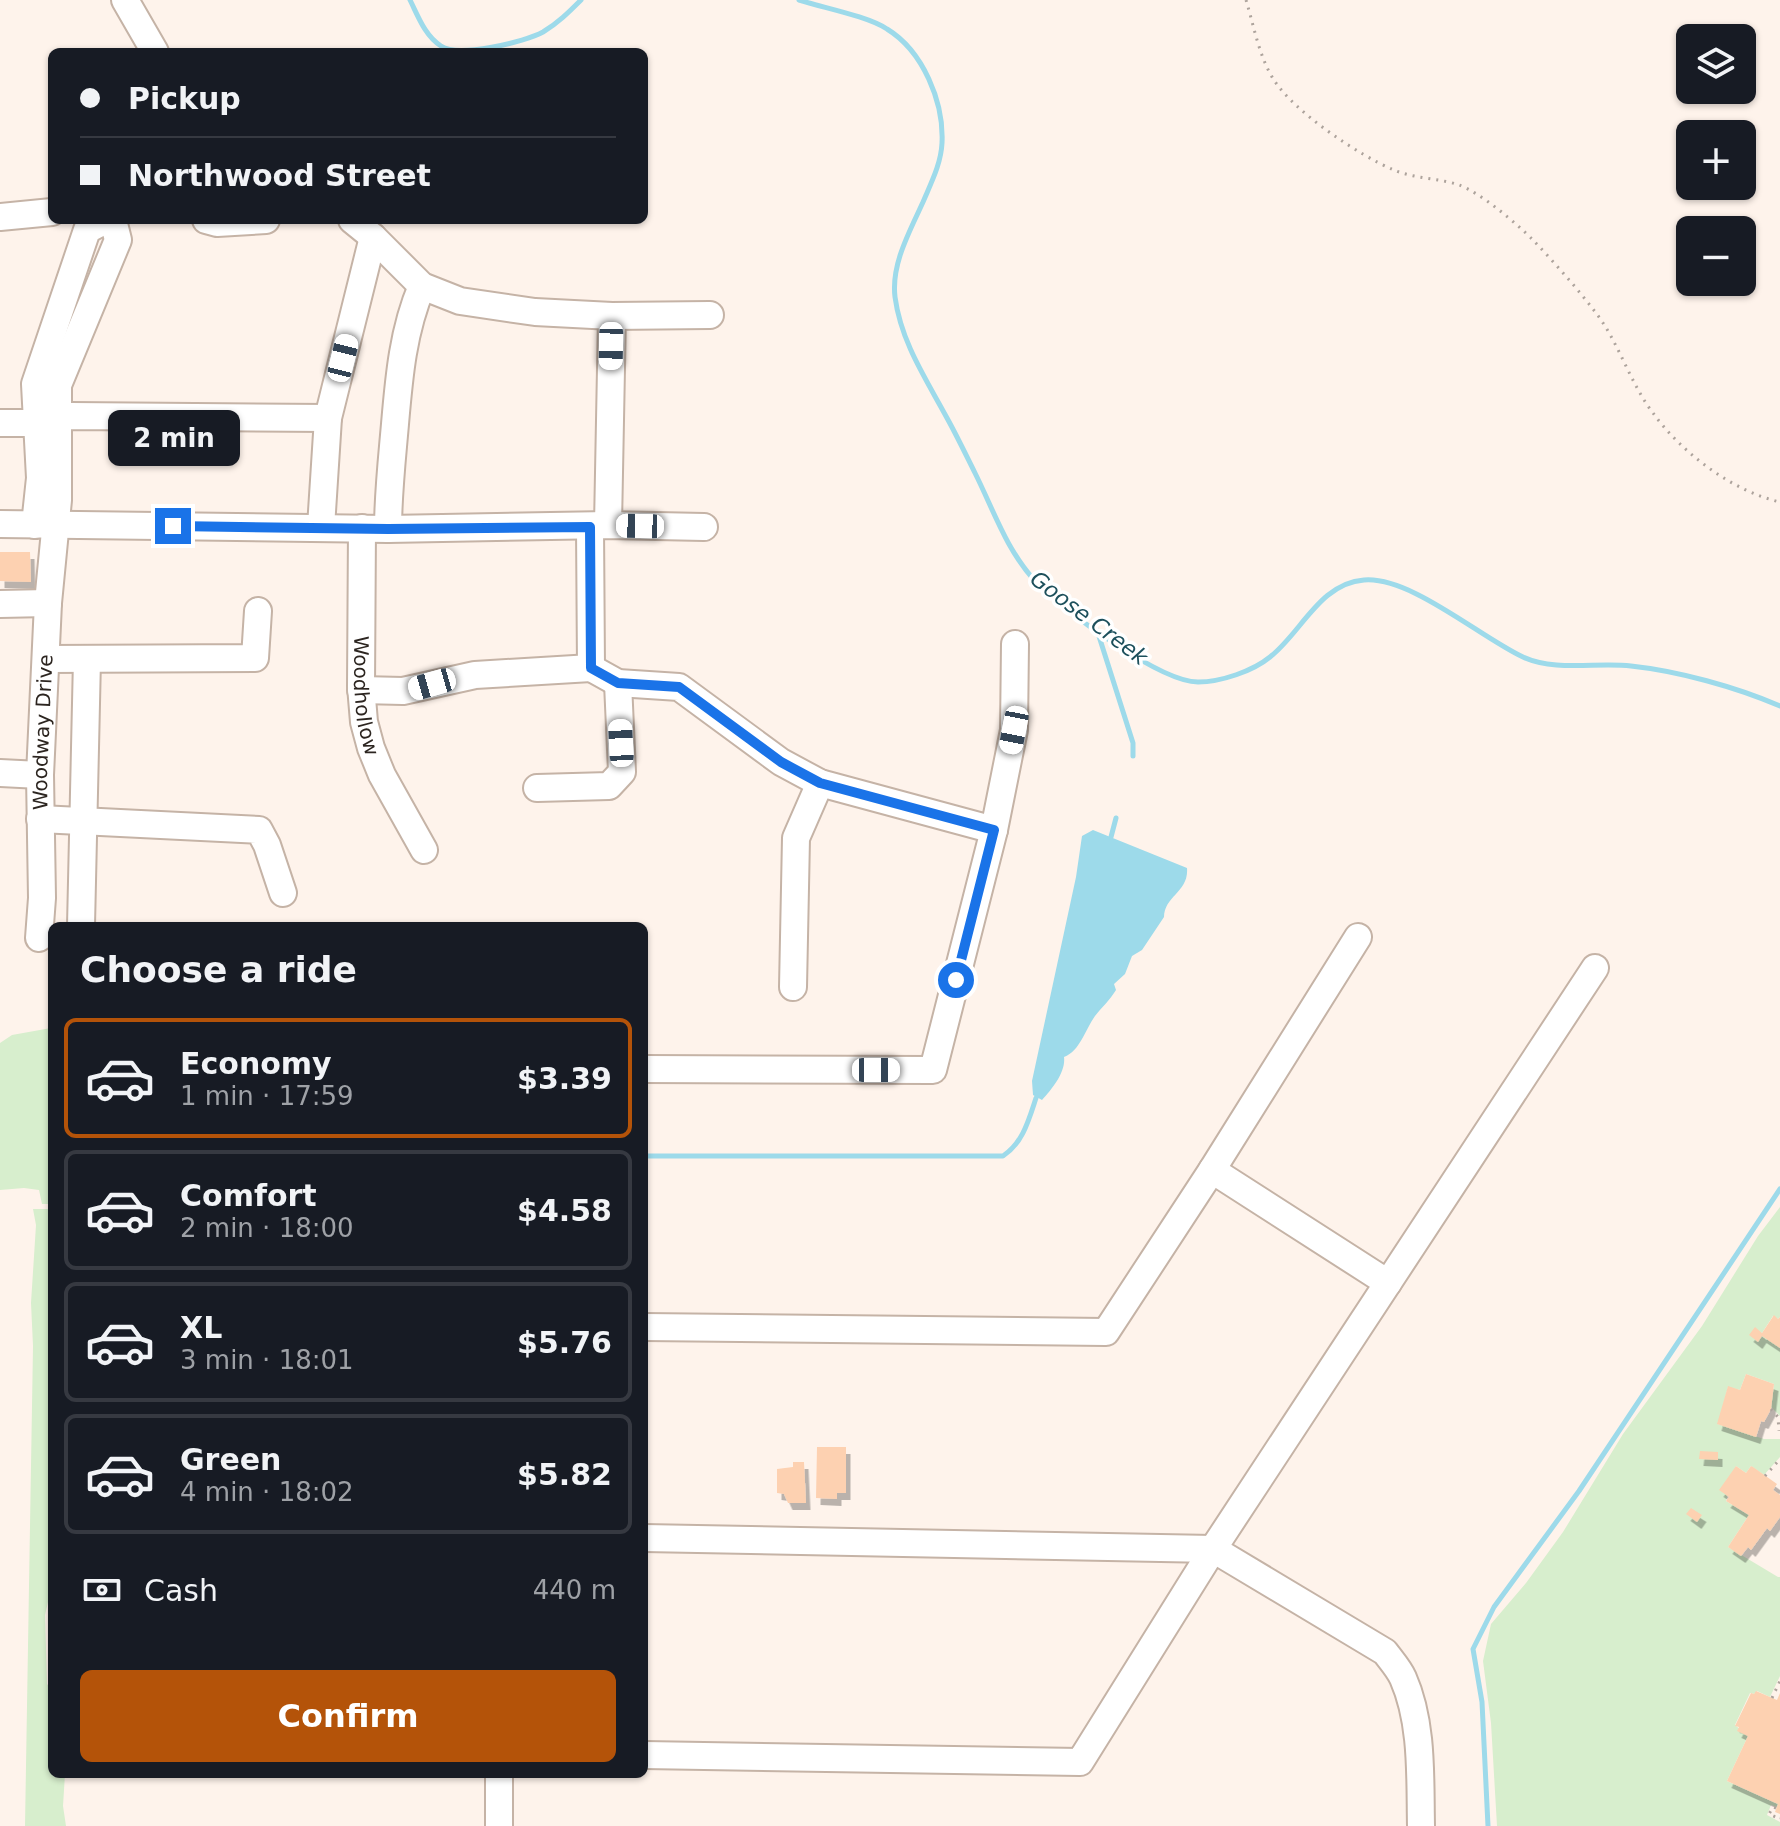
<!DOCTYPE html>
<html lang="en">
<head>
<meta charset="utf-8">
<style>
	:root { --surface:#171b24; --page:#20242c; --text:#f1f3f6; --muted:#9ea1a6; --line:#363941; --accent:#b45309 }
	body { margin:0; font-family:"DejaVu Sans",sans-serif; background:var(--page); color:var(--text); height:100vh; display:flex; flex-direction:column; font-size:30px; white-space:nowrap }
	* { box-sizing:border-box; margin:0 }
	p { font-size:26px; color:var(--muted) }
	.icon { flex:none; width:44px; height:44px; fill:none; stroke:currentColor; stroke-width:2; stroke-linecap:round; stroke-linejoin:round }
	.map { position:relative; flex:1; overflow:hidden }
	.panel { position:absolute; left:48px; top:922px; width:600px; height:856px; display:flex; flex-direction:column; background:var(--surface); border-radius:12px; box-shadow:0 2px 6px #0004 }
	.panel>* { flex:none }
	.hud { position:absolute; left:48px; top:48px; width:600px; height:176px; border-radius:12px; box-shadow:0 2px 6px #0004; display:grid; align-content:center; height:176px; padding:0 32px; background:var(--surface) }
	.buttons { position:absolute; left:1676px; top:24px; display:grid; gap:16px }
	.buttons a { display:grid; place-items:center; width:80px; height:80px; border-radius:12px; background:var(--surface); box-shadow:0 2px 6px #0004; font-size:40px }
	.end { position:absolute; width:36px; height:36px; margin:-18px; border:10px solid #1a73e8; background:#fff; box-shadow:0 0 0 4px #fff }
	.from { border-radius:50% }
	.bubble { position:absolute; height:56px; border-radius:12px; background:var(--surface); box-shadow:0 2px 6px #0004; font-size:26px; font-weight:600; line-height:56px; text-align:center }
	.car { position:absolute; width:24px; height:48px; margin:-24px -12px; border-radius:10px; box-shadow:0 0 6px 2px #0007; background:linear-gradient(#fff 24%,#345 0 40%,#fff 0 76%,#345 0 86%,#fff 0) }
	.hud b { display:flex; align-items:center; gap:28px; height:76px; font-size:30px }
	.hud b+b { border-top:2px solid var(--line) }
	.hud i { width:20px; height:20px; background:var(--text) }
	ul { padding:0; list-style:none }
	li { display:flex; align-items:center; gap:24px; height:120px; margin:0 16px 12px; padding:0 16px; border:4px solid var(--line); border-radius:12px }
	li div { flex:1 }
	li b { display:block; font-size:30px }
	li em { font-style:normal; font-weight:600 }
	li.on { border-color:var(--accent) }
	li>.icon { width:72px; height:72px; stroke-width:1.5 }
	h2 { padding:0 32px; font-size:36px; line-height:96px }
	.pay { display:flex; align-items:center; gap:20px; height:88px; padding:0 32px; font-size:30px }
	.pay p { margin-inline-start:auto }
	.primary-button { display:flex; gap:16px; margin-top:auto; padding:16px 32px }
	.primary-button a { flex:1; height:92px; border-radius:12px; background:var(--accent); color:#fff; font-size:32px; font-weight:600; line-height:92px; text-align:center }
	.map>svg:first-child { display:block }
</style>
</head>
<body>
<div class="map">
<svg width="1780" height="1826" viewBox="0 0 1780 1826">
	<defs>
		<filter id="shadow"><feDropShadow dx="4.5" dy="7" stdDeviation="0" flood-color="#0004"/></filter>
	</defs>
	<rect width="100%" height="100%" fill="#fef3eb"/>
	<path fill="#d7eecd" d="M51 1028 52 1204H42L39 1190 24 1188 0 1190V1043L12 1035Z
		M1780 1207V1317L1778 1319 1773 1316 1762 1333 1755 1328 1780 1348V1416L1771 1407 1774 1384 1746 1374 1740 1390 1728 1387 1718 1424 1764 1439H1780V1457L1764 1475 1751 1466 1746 1473 1736 1466 1726 1501 1749 1515 1728 1547 1778 1577H1780V1676L1770 1697 1757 1691 1754 1694 1750 1693 1735 1725 1748 1736 1727 1781 1778 1804 1777 1807 1771 1805 1767 1815 1780 1822V1826H1497L1491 1723 1483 1661 1491 1624 1526 1583 1563 1532 1623 1434 1702 1326 1758 1236Z
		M33 1209H52V1562L48 1573V1602L45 1615 47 1684 52 1690V1774H65L63 1806 66 1826H25L33 1346 31 1303 36 1225Z"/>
	<path fill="#9ddaea" d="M1093 830 1187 868C1189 892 1164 896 1164 917L1142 950 1132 956 1125 974 1114 984 1116 990C1110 1000 1102 1007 1095 1016 1085 1030 1080 1051 1064 1057 1066 1072 1052 1089 1042 1100L1033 1095 1032 1081 1076 877 1082 836Z"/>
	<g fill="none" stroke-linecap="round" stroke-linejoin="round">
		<path stroke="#9ddaea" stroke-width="5" d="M410 0C418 16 425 36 441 46 458 58 525 42 543 32 558 23 569 12 581 0
			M799 0C824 8 867 16 887 29 923 51 944 102 942 143 941 164 931 183 923 202 910 231 891 264 895 297 901 342 926 379 947 418 957 436 966 455 975 473 994 511 1006 549 1035 581 1061 609 1160 682 1198 682 1221 682 1253 671 1270 657 1301 633 1320 583 1364 580 1410 576 1480 637 1523 657 1556 672 1596 662 1631 666 1678 671 1736 687 1780 706
			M1097 630 1133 743V756
			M1111 837 1116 818
			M644 1156H1003C1023 1143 1029 1119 1036 1098
			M1488 1826 1482 1702 1473 1649 1494 1607 1579 1491 1780 1189"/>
	</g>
	<path fill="#fdd1b1" filter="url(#shadow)" d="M0 552H30L31 582 0 581Z
		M1774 1315 1778 1319 1780 1317V1348L1762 1336 1758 1342 1749 1335 1755 1327 1762 1333Z
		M1746 1374 1774 1384 1771 1409 1764 1422 1761 1421 1756 1437 1717 1424 1728 1386 1740 1390Z
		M817 1447H846V1493H837V1499L816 1498Z
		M1700 1451 1718 1452V1460L1699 1459Z
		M793 1462H804L806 1503H788L784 1494 777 1493V1469L793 1467Z
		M1736 1466 1746 1473 1751 1466 1753 1467 1777 1484 1773 1490 1780 1495V1517L1770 1531 1767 1528 1751 1550 1748 1547 1741 1556 1728 1547 1749 1515 1726 1501 1729 1497 1719 1490Z
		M1691 1508 1702 1515 1697 1522 1686 1514Z
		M1756 1691 1777 1700 1780 1693V1814L1775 1812 1778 1804 1727 1781 1748 1736 1737 1731 1739 1727 1735 1726 1751 1693 1754 1694Z"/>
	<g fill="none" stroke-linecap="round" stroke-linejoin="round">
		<defs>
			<g id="minor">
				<path d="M125 0 155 52"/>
				<path d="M0 217 52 212"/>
				<path d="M206 220 217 223 266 220"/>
				<path d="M352 220 373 237 422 286 460 301 535 312 612 316 710 315"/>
				<path d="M0 423H35L71 416 328 418"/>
				<path d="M0 524 388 529 608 525 704 527"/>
				<path d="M35 525 40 478 35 384 87 230 106 220"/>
				<path d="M608 525 612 316"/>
				<path d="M321 527 328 418 373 237"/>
				<path d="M590 527 591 668 618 683 679 687 781 762 820 783 994 830"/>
				<path id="s1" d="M362 528 361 686 364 722 371 748 382 775 424 850"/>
				<path d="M388 529C388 494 392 459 395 424 399 377 403 330 422 286"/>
				<path d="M0 604 48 603"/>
				<path d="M47 659 255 658 258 611"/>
				<path d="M361 690 403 691 475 675 591 668"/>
				<path d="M0 773 40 775"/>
				<path d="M537 788 609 786 622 772 618 683"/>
				<path d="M40 819 259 830 267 845 283 893"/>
				<path d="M81 926 87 659"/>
				<path id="s2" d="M39 938 42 898 40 775 48 603 58 500V385L118 240 113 220"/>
				<path d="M793 987 796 838 820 783"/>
				<path d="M644 1069 933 1070 994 830 1014 730 1015 644"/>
				<path d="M1212 1170 1388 1283"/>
				<path d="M644 1327 1106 1332 1212 1170 1358 937"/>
				<path d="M644 1538 1213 1549 1385 1652C1391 1660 1399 1669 1403 1678 1423 1723 1420 1778 1421 1826"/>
				<path d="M644 1755 1080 1762 1213 1549 1595 968"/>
				<path d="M499 1774V1826"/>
			</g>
		</defs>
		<use href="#minor" stroke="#c5b3a6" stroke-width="30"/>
		<path stroke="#ada39c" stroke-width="3" stroke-dasharray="2 6" stroke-linecap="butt" d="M1246 0C1254 26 1259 57 1274 80 1294 112 1360 156 1394 170 1415 179 1439 178 1459 185 1481 193 1516 223 1532 239 1554 262 1577 288 1596 313 1619 343 1630 383 1653 413 1682 453 1732 491 1780 502
			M1771 1409 1778 1417 1779 1431
			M1765 1476 1780 1459
			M1772 1698 1780 1681
			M1776 1808 1773 1807 1769 1814 1780 1819"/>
		<use href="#minor" stroke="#fff" stroke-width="26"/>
	</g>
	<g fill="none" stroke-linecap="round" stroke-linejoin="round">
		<path stroke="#1a73e8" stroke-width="10" d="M173 526 388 529 590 527 591 668 618 683 679 687 781 762 820 783 994 830 956 980"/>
	</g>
	<g text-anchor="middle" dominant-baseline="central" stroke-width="7" stroke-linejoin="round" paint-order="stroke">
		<g font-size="20" fill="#2c2520" stroke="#fff">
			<text stroke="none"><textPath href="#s1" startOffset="168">Woodhollow</textPath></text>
			<text stroke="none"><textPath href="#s2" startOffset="206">Woodway Drive</textPath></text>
		</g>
		<g font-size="22" font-style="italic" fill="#1d505c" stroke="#fff">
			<text transform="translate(1089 618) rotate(37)">Goose Creek</text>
		</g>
	</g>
</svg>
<div class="buttons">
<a><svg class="icon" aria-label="layers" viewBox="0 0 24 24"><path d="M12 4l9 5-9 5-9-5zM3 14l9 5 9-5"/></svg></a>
<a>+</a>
<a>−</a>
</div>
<i class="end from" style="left:956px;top:980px"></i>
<i class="end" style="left:173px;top:526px"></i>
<div class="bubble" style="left:108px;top:410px;width:132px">2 min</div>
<i class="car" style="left:611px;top:346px;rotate:181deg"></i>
<i class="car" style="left:343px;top:358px;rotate:14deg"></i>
<i class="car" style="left:640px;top:526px;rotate:271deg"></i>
<i class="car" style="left:432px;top:684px;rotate:254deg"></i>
<i class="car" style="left:1014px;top:730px;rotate:191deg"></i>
<i class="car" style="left:621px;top:743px;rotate:357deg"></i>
<i class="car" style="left:876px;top:1070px;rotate:90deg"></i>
<div class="hud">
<b><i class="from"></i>Pickup</b>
<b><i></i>Northwood Street</b>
</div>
<section class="panel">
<h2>Choose a ride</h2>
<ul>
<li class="on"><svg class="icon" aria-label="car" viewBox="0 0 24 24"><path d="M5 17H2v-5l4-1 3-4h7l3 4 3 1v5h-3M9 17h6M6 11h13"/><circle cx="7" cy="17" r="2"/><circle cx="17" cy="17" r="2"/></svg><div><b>Economy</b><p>1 min · 17:59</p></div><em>$3.39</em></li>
<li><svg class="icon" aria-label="car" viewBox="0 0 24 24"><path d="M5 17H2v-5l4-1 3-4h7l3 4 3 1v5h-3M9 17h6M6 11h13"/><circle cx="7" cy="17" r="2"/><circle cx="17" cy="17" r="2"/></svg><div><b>Comfort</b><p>2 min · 18:00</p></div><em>$4.58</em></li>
<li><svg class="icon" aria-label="car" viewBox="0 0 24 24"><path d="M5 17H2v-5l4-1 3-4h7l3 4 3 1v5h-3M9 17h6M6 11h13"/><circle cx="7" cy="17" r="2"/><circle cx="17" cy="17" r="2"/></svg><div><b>XL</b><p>3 min · 18:01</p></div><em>$5.76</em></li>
<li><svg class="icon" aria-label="car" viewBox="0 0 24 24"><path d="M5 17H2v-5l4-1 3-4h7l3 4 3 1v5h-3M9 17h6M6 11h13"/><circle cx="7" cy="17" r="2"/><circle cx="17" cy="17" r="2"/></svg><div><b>Green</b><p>4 min · 18:02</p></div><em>$5.82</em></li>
</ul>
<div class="pay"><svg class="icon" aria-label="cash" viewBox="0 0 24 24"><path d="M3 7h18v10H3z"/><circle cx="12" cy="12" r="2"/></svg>Cash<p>440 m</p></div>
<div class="primary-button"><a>Confirm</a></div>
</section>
</div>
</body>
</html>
